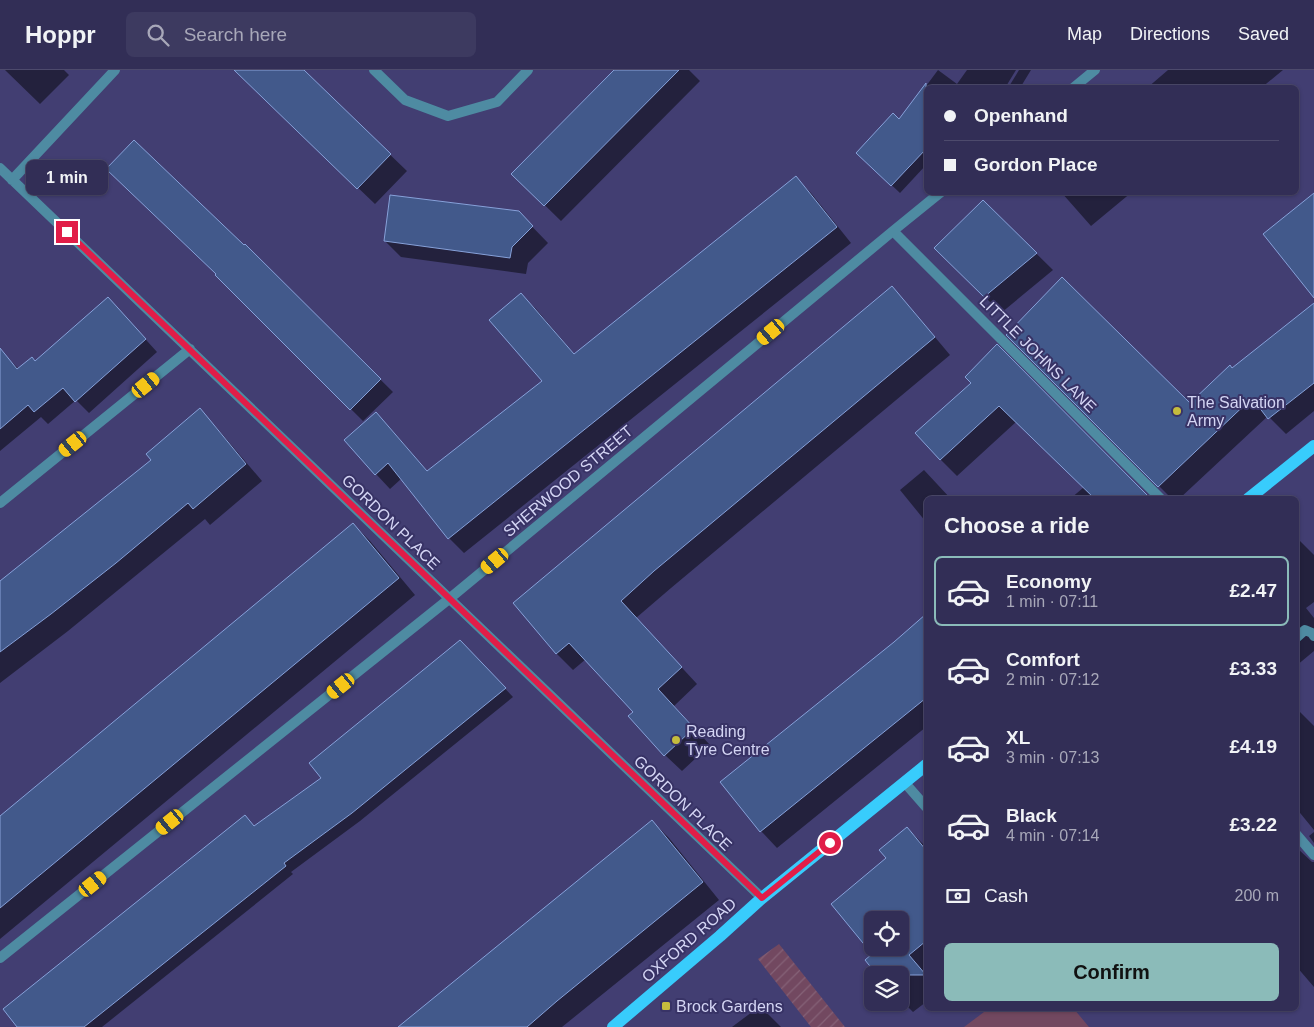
<!DOCTYPE html>
<html lang="en">
<head>
<meta charset="utf-8">
<style>
	:root { --surface:#322e56; --page:#3d3a60; --text:#f1f3f6; --muted:#a8a8b9; --line:#4d4a6c; --accent:#8bbbb9 }
	body { margin:0; font-family:Helvetica,sans-serif; background:var(--page); color:var(--text); height:100vh; display:flex; flex-direction:column; font-size:19px; white-space:nowrap }
	* { box-sizing:border-box; margin:0 }
	p { font-size:16px; color:var(--muted) }
	.icon { flex:none; width:28px; height:28px; fill:none; stroke:currentColor; stroke-width:2; stroke-linecap:round; stroke-linejoin:round }
	.map { position:relative; flex:1; overflow:hidden }
	.drawer { position:absolute; left:924px; top:426px; width:375px; height:515px; display:flex; flex-direction:column; background:var(--surface); border-radius:8px; box-shadow:0 1px 4px #0004,0 0 0 1px var(--line) }
	.drawer>* { flex:none }
	.banner { position:absolute; left:924px; top:15px; width:375px; height:110px; border-radius:8px; box-shadow:0 1px 4px #0004,0 0 0 1px var(--line); display:grid; align-content:center; height:110px; padding:0 20px; background:var(--surface) }
	.fabs { position:absolute; left:864px; top:841px; display:grid; gap:10px }
	.fabs a { display:grid; place-items:center; width:45px; height:45px; border-radius:8px; background:var(--surface); box-shadow:0 1px 4px #0004,0 0 0 1px var(--line); font-size:25px }
	.end { position:absolute; width:22px; height:22px; margin:-11px; border:6px solid #e11d48; background:#fff; box-shadow:0 0 0 2px #fff }
	.from { border-radius:50% }
	.bubble { position:absolute; height:35px; border-radius:8px; background:var(--surface); box-shadow:0 1px 4px #0004,0 0 0 1px var(--line); font-size:16px; font-weight:700; line-height:35px; text-align:center }
	.car { position:absolute; width:15px; height:30px; margin:-15px -8px; border-radius:6px; box-shadow:0 0 4px 1px #0007; background:linear-gradient(#f5c518 24%,#345 0 40%,#f5c518 0 76%,#345 0 86%,#f5c518 0) }
	.banner b { display:flex; align-items:center; gap:18px; height:48px; font-size:19px }
	.banner b+b { border-top:1px solid var(--line) }
	.banner i { width:12px; height:12px; background:var(--text) }
	ul { padding:0; list-style:none }
	li { display:flex; align-items:center; gap:15px; height:70px; margin:0 10px 8px; padding:0 10px; border:2px solid transparent; border-radius:8px }
	li div { flex:1 }
	li b { display:block; font-size:19px }
	li em { font-style:normal; font-weight:700 }
	li.on { border-color:var(--accent) }
	li>.icon { width:45px; height:45px; stroke-width:1.5 }
	h2 { padding:0 20px; font-size:22px; line-height:60px }
	.pay { display:flex; align-items:center; gap:12px; height:55px; padding:0 20px; font-size:19px }
	.pay p { margin-inline-start:auto }
	.primary-button { display:flex; gap:10px; margin-top:auto; padding:10px 20px }
	.primary-button a { flex:1; height:58px; border-radius:8px; background:var(--accent); color:#111; font-size:20px; font-weight:700; line-height:58px; text-align:center }
	header { display:flex; align-items:center; gap:30px; box-sizing:border-box; height:70px; padding:0 25px; background:var(--surface); border-bottom:1px solid var(--line) }
	header strong { font-size:24px }
	nav { display:flex; gap:28px; margin-inline-start:auto; font-size:18px }
	.search { width:350px; height:45px; background:var(--page); display:flex; align-items:center; gap:12px; box-sizing:border-box; padding:0 18px; border-radius:8px; color:var(--muted); font-size:19px }
	.map>svg:first-child { display:block }
</style>
</head>
<body>
<header>
<strong>Hoppr</strong>
<div class="search"><svg class="icon" aria-label="search" viewBox="0 0 24 24"><circle cx="10" cy="10" r="6"/><path d="M15 15l6 6"/></svg>Search here</div>
<nav><a>Map</a><a>Directions</a><a>Saved</a></nav>
</header>
<div class="map">
<svg width="1314" height="957" viewBox="0 0 1314 957">
	<defs>
		<pattern id="garden-furrows" width="10" height="10" patternUnits="userSpaceOnUse" patternTransform="scale(1.25)"><rect width="10" height="10" fill="#724860"/><path d="M-1 1l2-2M0 10L10 0M9 11l2-2" fill="none" stroke="#856277"/></pattern>
	</defs>
	<rect width="100%" height="100%" fill="#423e72"/>
	<path fill="#724860" d="M988 939H1074L1089 957H964Z"/>
	<path fill="url(#garden-furrows)" d="M779 874 845 957H811L758 889Z"/>
	<path fill="#0007" fill-rule="evenodd" d="M5 0H64L69 5 40 34Z
		M235 0H302L407 101 375 134Z
		M616 0H689L700 11 561 151 513 104Z
		M938 0 957 14 967 0H1016L1005 18H926V95L900 123 866 91 900 51Z
		M1019 0H1031L1020 18H1008Z
		M1168 0H1283L1261 18H1147Z
		M796 108 811 123 851 173 464 483 449 468 401 409 390 419 376 404V343L390 358 428 402 543 311 521 225 536 239 575 285Z
		M1061 122H1132L1091 156Z
		M983 131 1053 200 1001 243 936 178Z
		M518 142 548 173 528 193 526 204 401 187 385 171Z
		M245 176 393 322 363 351 216 205Z
		M892 218 908 235 950 285 671 518 636 548 697 614 674 636 710 675 682 701 665 685 635 642 586 589 573 600 556 583Z
		M1314 235V341L1286 364 1268 346 1179 429H1172L1008 265 1190 334Z
		M120 241 157 282 89 343 76 330 48 354 41 347 0 381V293L6 287 19 299 36 293Z
		M997 276 1149 429H1070L1084 417 1016 352 957 406 941 390 917 363 972 313Z
		M199 340 216 357 262 411 210 455 205 449 68 561 0 613V510L1 512 153 390Z
		M924 400 951 429H926V452L900 420Z
		M353 454 370 471 415 525 0 869V747Z
		M1296 467 1314 485V532L1306 538 1314 548V581L1296 596Z
		M926 547V657L777 778 761 761 722 712Z
		M466 578 513 627 360 751 291 802 293 804 102 957H19L245 747 255 757 323 708Z
		M1296 638 1314 656V760L1296 738Z
		M652 751 669 768 719 830 562 957H400Z
		M907 758 926 777V932L913 942 900 929V905H878L874 884 832 834 888 788ZM872 850H900V878H872Z
		M1314 762V773L1309 766Z
		M1296 777 1312 792H1314V917L1296 896Z
		M760 936 781 957H732Z"/>
	<path fill="#42598b" stroke="#87a1d9" fill-rule="evenodd" d="M234 0H304L391 84 357 119Z
		M614 0H679L544 136 511 104Z
		M926 13V79L891 116 856 83 893 43 899 49Z
		M134 70 244 175 245 174 381 309 350 340 215 205 216 204 106 99Z
		M796 106 837 157 448 469 388 393 375 405 344 370 376 342 427 401 542 311 489 250 521 223 574 284Z
		M1314 123V228L1263 164Z
		M390 125 519 141 533 156 512 177 510 188 384 171Z
		M983 130 1037 183 984 227 934 178Z
		M1062 207 1190 333 1230 295 1232 298 1314 233V313L1268 349 1252 328 1158 417 1006 265Z
		M892 216 935 267 654 501 621 531 682 597 658 619 694 658 664 686 628 646 633 642 569 573 556 584 513 533Z
		M108 227 146 269 75 332 63 318 34 342 28 335 0 359V278L17 299 32 287 35 291Z
		M997 274 1148 426 1146 429H1095L999 336 940 390 915 363 971 313 965 307Z
		M200 338 246 394 193 439 188 433 116 493 51 544 0 582V511L151 390 146 384Z
		M353 453 399 508 0 838V746Z
		M926 544V628L760 762 720 712 894 572Z
		M460 570 506 618 352 743 284 793 286 796 84 957H17L3 939 245 745 254 756 321 708 309 693Z
		M652 750 703 812 557 931 527 957H398Z
		M907 757 926 780V871L909 885 926 905H877L865 890 872 884 831 834 886 788 879 780ZM872 850H900V878H872Z"/>
	<g fill="none" stroke-linecap="round" stroke-linejoin="round">
		<path stroke="#4e8ba2" stroke-width="10" d="M1296 568 1305 560 1312 563 1314 566
			M905 713 926 737
			M1296 764 1314 785"/>
		<path stroke="#4e8ba2" stroke-width="10" d="M374 0 405 30 448 46 497 32 528 0
			M1073 18 1095 0
			M0 98 762 828
			M12 110 115 0
			M893 161 1161 429
			M0 433 190 279
			M0 888 449 529 893 161 941 122"/>
		<path stroke="#38ccfc" stroke-width="12" d="M1248 429 1314 376
			M613 957 720 866 762 828 926 695"/>
	</g>
	<g fill="none" stroke-linecap="round" stroke-linejoin="round">
		<path stroke="#e11d48" stroke-width="6" d="M67 162 762 828 830 773"/>
	</g>
	<g fill="#c5bc3d" stroke="#383366" stroke-width="2">
		<circle cx="1177" cy="341" r="5"/>
		<circle cx="676" cy="670" r="5"/>
		<rect x="661" y="931" width="10" height="10" rx="2.5"/>
	</g>
	<g text-anchor="middle" dominant-baseline="central" stroke-width="4" stroke-linejoin="round" paint-order="stroke">
		<g font-size="16" fill="#d4d5f4" stroke="#383366">
			<text transform="translate(1038 284) rotate(45)">LITTLE JOHNS LANE</text>
			<text transform="translate(568 411) rotate(-40)">SHERWOOD STREET</text>
			<text transform="translate(391 452) rotate(44)">GORDON PLACE</text>
			<text transform="translate(683 733) rotate(44)">GORDON PLACE</text>
			<text transform="translate(689 870) rotate(-41)">OXFORD ROAD</text>
		</g>
		<g font-size="16" fill="#d4d5f4" stroke="#383366" text-anchor="start">
			<text x="1187" y="332">The Salvation<tspan x="1187" dy="18">Army</tspan></text>
			<text x="686" y="661">Reading<tspan x="686" dy="18">Tyre Centre</tspan></text>
			<text x="676" y="936">Brock Gardens</text>
		</g>
	</g>
</svg>
<div class="fabs">
<a><svg class="icon" aria-label="locate" viewBox="0 0 24 24"><circle cx="12" cy="12" r="6"/><path d="M12 2v4M12 18v4M2 12h4M18 12h4"/></svg></a>
<a><svg class="icon" aria-label="layers" viewBox="0 0 24 24"><path d="M12 4l9 5-9 5-9-5zM3 14l9 5 9-5"/></svg></a>
</div>
<i class="end from" style="left:830px;top:773px"></i>
<i class="end" style="left:67px;top:162px"></i>
<div class="bubble" style="left:26px;top:90px;width:82px">1 min</div>
<i class="car" style="left:771px;top:262px;rotate:230deg"></i>
<i class="car" style="left:146px;top:315px;rotate:51deg"></i>
<i class="car" style="left:73px;top:374px;rotate:231deg"></i>
<i class="car" style="left:495px;top:491px;rotate:230deg"></i>
<i class="car" style="left:341px;top:616px;rotate:231deg"></i>
<i class="car" style="left:170px;top:752px;rotate:231deg"></i>
<i class="car" style="left:93px;top:814px;rotate:51deg"></i>
<div class="banner">
<b><i class="from"></i>Openhand</b>
<b><i></i>Gordon Place</b>
</div>
<section class="drawer">
<h2>Choose a ride</h2>
<ul>
<li class="on"><svg class="icon" aria-label="car" viewBox="0 0 24 24"><path d="M5 17H2v-5l4-1 3-4h7l3 4 3 1v5h-3M9 17h6M6 11h13"/><circle cx="7" cy="17" r="2"/><circle cx="17" cy="17" r="2"/></svg><div><b>Economy</b><p>1 min · 07:11</p></div><em>£2.47</em></li>
<li><svg class="icon" aria-label="car" viewBox="0 0 24 24"><path d="M5 17H2v-5l4-1 3-4h7l3 4 3 1v5h-3M9 17h6M6 11h13"/><circle cx="7" cy="17" r="2"/><circle cx="17" cy="17" r="2"/></svg><div><b>Comfort</b><p>2 min · 07:12</p></div><em>£3.33</em></li>
<li><svg class="icon" aria-label="car" viewBox="0 0 24 24"><path d="M5 17H2v-5l4-1 3-4h7l3 4 3 1v5h-3M9 17h6M6 11h13"/><circle cx="7" cy="17" r="2"/><circle cx="17" cy="17" r="2"/></svg><div><b>XL</b><p>3 min · 07:13</p></div><em>£4.19</em></li>
<li><svg class="icon" aria-label="car" viewBox="0 0 24 24"><path d="M5 17H2v-5l4-1 3-4h7l3 4 3 1v5h-3M9 17h6M6 11h13"/><circle cx="7" cy="17" r="2"/><circle cx="17" cy="17" r="2"/></svg><div><b>Black</b><p>4 min · 07:14</p></div><em>£3.22</em></li>
</ul>
<div class="pay"><svg class="icon" aria-label="cash" viewBox="0 0 24 24"><path d="M3 7h18v10H3z"/><circle cx="12" cy="12" r="2"/></svg>Cash<p>200 m</p></div>
<div class="primary-button"><a>Confirm</a></div>
</section>
</div>
</body>
</html>
